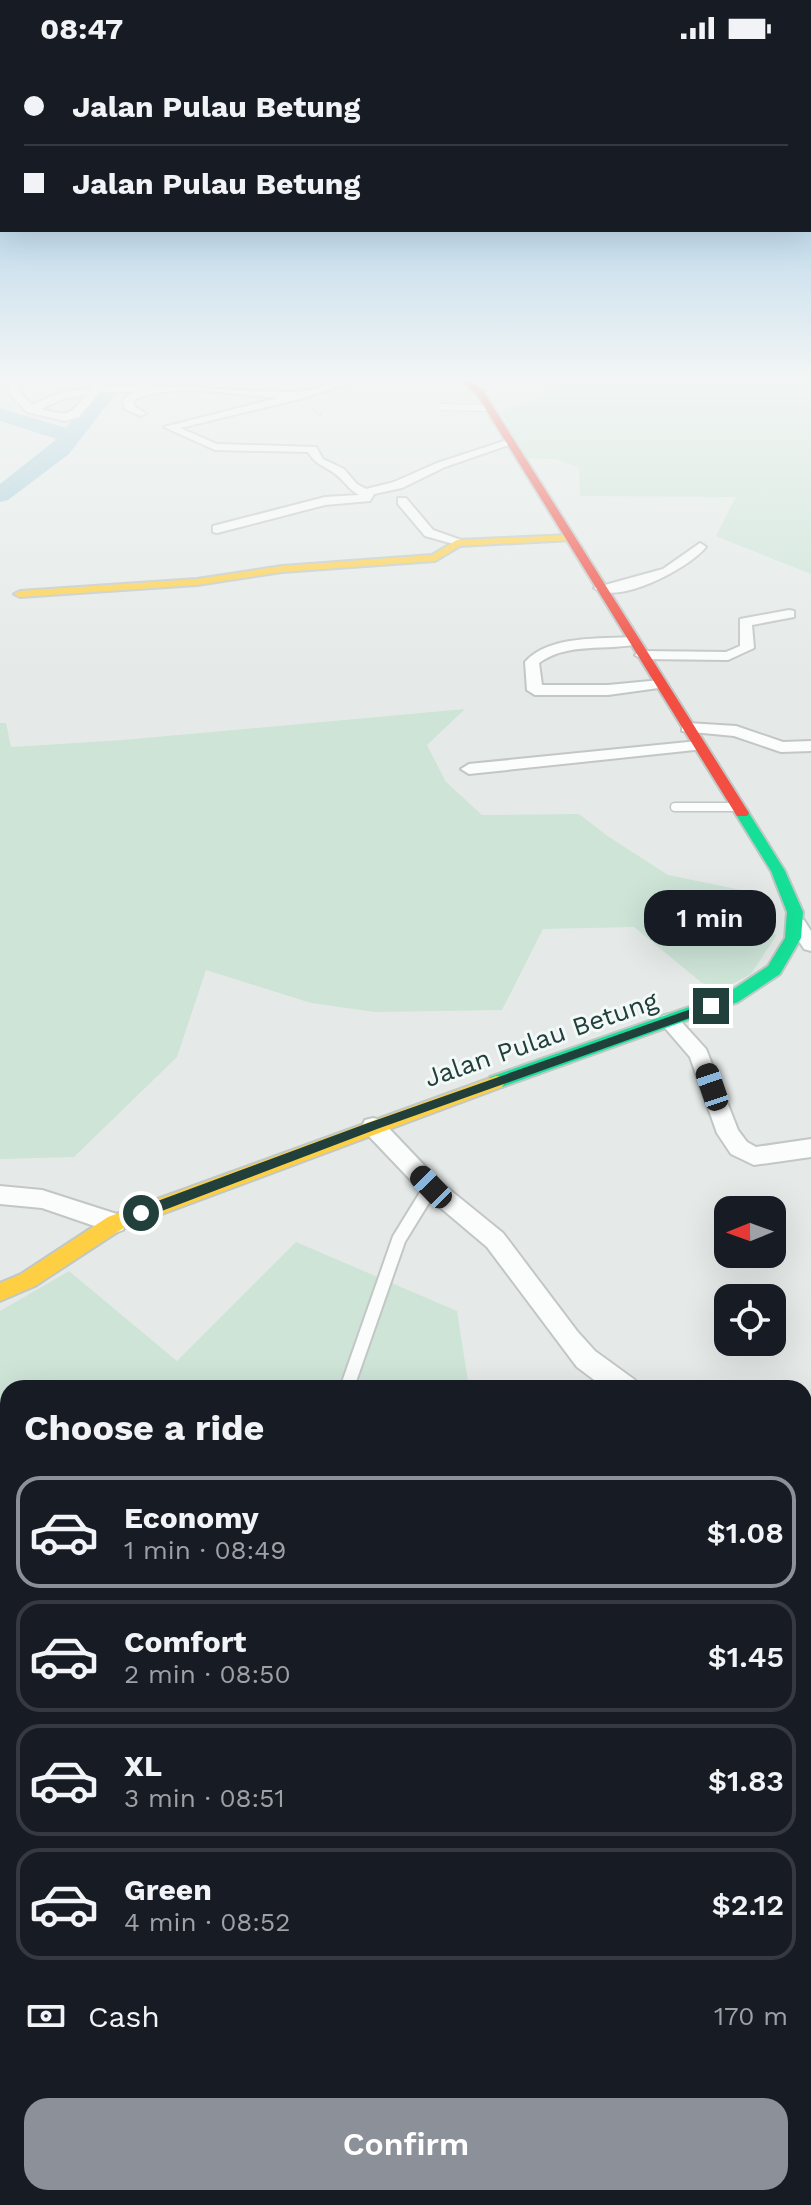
<!DOCTYPE html>
<html lang="en">
<head>
<meta charset="utf-8">
<style>
	:root { --surface:#171b24; --page:#20242c; --text:#f1f3f6; --muted:#9ea1a6; --line:#363941; --accent:#8c9099 }
	body { margin:0; font-family:"Work Sans",sans-serif; background:var(--page); color:var(--text); height:100vh; display:flex; flex-direction:column; font-size:30px; white-space:nowrap }
	* { box-sizing:border-box; margin:0 }
	p { font-size:26px; color:var(--muted) }
	.icon { flex:none; width:44px; height:44px; fill:none; stroke:currentColor; stroke-width:2; stroke-linecap:round; stroke-linejoin:round }
	.map { position:relative; flex:1; overflow:hidden }
	.drawer { position:absolute; left:0px; top:1324px; width:812px; height:826px; display:flex; flex-direction:column; background:var(--surface); border-radius:24px 24px 0 0; box-shadow:0 8px 32px #0002 }
	.drawer>* { flex:none }
	.guide { position:absolute; left:0px; top:0px; width:812px; height:176px; box-shadow:0 8px 32px #0002; display:grid; align-content:center; height:176px; padding:0 24px; background:var(--surface) }
	.needle { width:52px; rotate:269deg }
	.tools { position:absolute; left:714px; top:1140px; display:grid; gap:16px }
	.tools a { display:grid; place-items:center; width:72px; height:72px; border-radius:16px; background:var(--surface); box-shadow:0 8px 32px #0002; font-size:40px }
	.end { position:absolute; width:36px; height:36px; margin:-18px; border:10px solid #213f3b; background:#fff; box-shadow:0 0 0 4px #fff }
	.from { border-radius:50% }
	.bubble { position:absolute; height:56px; border-radius:24px; background:var(--surface); box-shadow:0 8px 32px #0002; font-size:26px; font-weight:600; line-height:56px; text-align:center }
	.car { position:absolute; width:24px; height:48px; margin:-24px -12px; border-radius:10px; box-shadow:0 0 6px 2px #0007; background:linear-gradient(#222 24%,#8ab4d8 0 40%,#222 0 76%,#8ab4d8 0 86%,#222 0) }
	.guide b { display:flex; align-items:center; gap:28px; height:76px; font-size:30px }
	.guide b+b { border-top:2px solid var(--line) }
	.guide i { width:20px; height:20px; background:var(--text) }
	ul { padding:0; list-style:none }
	li { display:flex; align-items:center; gap:24px; height:112px; margin:0 16px 12px; padding:0 8px; border:4px solid var(--line); border-radius:24px }
	li div { flex:1 }
	li b { display:block; font-size:30px }
	li em { font-style:normal; font-weight:600 }
	li.selected { border-color:var(--accent) }
	li>.icon { width:72px; height:72px; stroke-width:1.5 }
	h2 { padding:0 24px; font-size:36px; line-height:96px }
	.pay { display:flex; align-items:center; gap:20px; height:88px; padding:0 24px; font-size:30px }
	.pay p { margin-inline-start:auto }
	.button { display:flex; gap:16px; margin-top:auto; padding:16px 24px }
	.button a { flex:1; height:92px; border-radius:24px; background:var(--accent); color:#fff; font-size:32px; font-weight:600; line-height:92px; text-align:center }
	.status { display:flex; justify-content:space-between; align-items:center; height:56px; padding:0 40px; background:var(--surface); direction:ltr }
	.status svg { height:22px; fill:currentColor }
	.map>svg:first-child { display:block }
</style>
</head>
<body>
<div class="status"><b>08:47</b><svg viewBox="0 0 49 12"><path d="M0 12V9h3v3zM5 12V6h3v6zM10 12V3h3v9zM15 12V0h3v12zM26 1h20v11H26zM47 4h2v5h-2z"/></svg></div>
<div class="map">
<svg width="811" height="2149" viewBox="0 0 811 2149">
	<rect width="100%" height="100%" fill="#e5eae8"/>
	<path fill="#cde4d7" d="M587 320H794L811 324V518L716 480 736 441 580 440 579 412 556 403 525 402 502 357 559 330 587 327Z
		M465 653 427 689 446 726 482 759 579 758 609 781 668 819 751 836 776 880 751 918 725 932 702 927 634 871 543 873 502 954 375 956 311 947 206 914 177 1001 74 1101 0 1103V667H6L11 691 123 684Z
		M296 1186 457 1255 469 1332H8V2142H804V2021L811 2031V2149H0V1255L69 1215 177 1305Z"/>
	<g fill="none" stroke-linecap="round" stroke-linejoin="round">
		<path fill="#a3ccdb" fill-rule="evenodd" d="M108 320H129L69 398 8 444 0 446V428L57 383 0 365V352L66 372Z"/>
		<defs>
			<path id="lane-far2" d="M441 351 488 352"/>
			<path id="lane-far1" d="M675 751H738"/>
			<path id="lane" d="M349 1326 399 1183 431 1131"/>
			<path id="street" d="M6 320H16L21 338 32 349 59 337 92 332 86 320H96L98 325 102 320H110L105 330H138L143 326 148 330C196 330 244 336 292 336 318 336 344 320 371 320L303 342 180 372 217 388 316 391 323 403 344 413 357 428 366 433 394 426 437 407 504 385 514 387 445 411 402 432 374 438 370 445 325 449 217 477 213 476V470L325 441 359 439C348 433 344 424 334 417 323 409 316 409 308 396L215 394 164 371 278 342C240 339 164 325 133 345L135 351 146 357 141 360 125 353 123 344 133 336H100L79 361 65 365 27 356 11 339ZM86 339C68 361 68 360 41 353L65 342Z
				M398 442H406L433 474 461 484V490L425 480 398 448Z
				M700 487 706 491C689 512 618 550 594 532L663 513Z
				M789 554 794 555V561L752 569 754 592 728 604 642 603 635 599 642 595 726 596 740 590V563Z
				M633 581 640 585 638 588C606 595 567 586 539 607L542 629H608L661 624 668 628 666 631 608 639H535L527 634 525 606C549 579 600 583 633 581Z
				M688 667 736 670 783 686 811 685V695L781 696 734 680 682 675V669Z
				M698 685 706 690 704 693 469 718 461 713 469 708Z
				M797 862 804 864 811 875V895L804 893 788 868Z
				M669 958 676 960 706 993 738 1074 747 1086 756 1091 811 1083V1101L754 1109 731 1098 717 1077 690 1001 659 965 662 960Z
				M373 1062 381 1064 439 1125 503 1177 577 1275 595 1295 635 1324 639 1332H605L577 1311 487 1191 423 1137 365 1076 362 1070 365 1064Z
				M0 1130 42 1134 123 1160 127 1167 123 1174 115 1177 42 1152 0 1148Z
				M804 1628 811 1630V1675L804 1672Z"/>
			<path id="fast" d="M742 753 747 754 785 815 803 856 801 882 780 918 738 946 502 1031H490L487 1026 490 1021 726 938 768 910 785 882 787 856 771 815 735 757Z"/>
			<path id="slow" d="M569 479 573 480V484L460 490 435 505 282 516 197 529 20 541 14 538 20 535 197 523 282 510 432 499 457 484Z
				M496 1020 502 1021 505 1026 502 1031 122 1173 35 1230 0 1245V1227L21 1218 108 1161Z"/>
			<path id="jam" d="M456 320H465L483 335 749 757 747 760H737L735 757 476 337Z"/>
		</defs>
		<use href="#lane-far2" stroke="#c2c7c5" stroke-width="8"/>
		<use href="#lane-far1" stroke="#c2c7c5" stroke-width="11"/>
		<use href="#lane" stroke="#c2c7c5" stroke-width="17"/>
		<use href="#street" stroke="#c2c7c5" stroke-width="4"/>
		<use href="#fast" stroke="#c0c8c6" stroke-width="4"/>
		<use href="#slow" stroke="#c0c8c6" stroke-width="4"/>
		<use href="#jam" stroke="#c0c8c6" stroke-width="4"/>
		<path stroke="#c1cac9" stroke-width="2" stroke-dasharray="2 3" stroke-linecap="butt" d="M311 353 322 360
			M0 361 20 368
			M0 435 59 389 54 380 32 372"/>
		<use href="#lane-far2" stroke="#fbfcfc" stroke-width="6"/>
		<use href="#lane-far1" stroke="#fbfcfc" stroke-width="8"/>
		<use href="#lane" stroke="#fbfcfc" stroke-width="13"/>
		<use href="#street" fill="#fbfcfc" fill-rule="evenodd"/>
		<use href="#fast" fill="#16e098" fill-rule="evenodd"/>
		<use href="#slow" fill="#ffcf43" fill-rule="evenodd"/>
		<use href="#jam" fill="#f24e42" fill-rule="evenodd"/>
	</g>
	<linearGradient id="sky" x2="0" y2="1"><stop stop-color="#8cbee3"/><stop offset="0.52" stop-color="#f3f6f5"/><stop offset="1" stop-color="#f3f6f5" stop-opacity="0"/></linearGradient>
	<rect width="811" height="621" fill="url(#sky)"/>
	<path fill="#213f3b" d="M711 946 717 950 715 953 377 1073 146 1161H136L134 1157 136 1153 368 1067Z"/>
	<g text-anchor="middle" dominant-baseline="central" stroke-width="6" stroke-linejoin="round" paint-order="stroke">
		<g font-size="26" fill="#213f3b" stroke="#f3f9f7">
			<text transform="translate(541 983) rotate(-19)">Jalan Pulau Betung</text>
		</g>
	</g>
</svg>
<div class="tools">
<a><svg class="needle" viewBox="-14 -14 28 28"><path d="M0-13l5 13h-10z" fill="#e53935"/><path d="M0 13l5-13h-10z" fill="#9ea1a6"/></svg></a>
<a><svg class="icon" aria-label="locate" viewBox="0 0 24 24"><circle cx="12" cy="12" r="6"/><path d="M12 2v4M12 18v4M2 12h4M18 12h4"/></svg></a>
</div>
<i class="end from" style="left:141px;top:1157px"></i>
<i class="end" style="left:711px;top:950px"></i>
<div class="bubble" style="left:644px;top:834px;width:132px">1 min</div>
<i class="car" style="left:712px;top:1031px;rotate:341deg"></i>
<i class="car" style="left:431px;top:1131px;rotate:316deg"></i>
<div class="guide">
<b><i class="from"></i>Jalan Pulau Betung</b>
<b><i></i>Jalan Pulau Betung</b>
</div>
<section class="drawer">
<h2>Choose a ride</h2>
<ul>
<li class="selected"><svg class="icon" aria-label="car" viewBox="0 0 24 24"><path d="M5 17H2v-5l4-1 3-4h7l3 4 3 1v5h-3M9 17h6M6 11h13"/><circle cx="7" cy="17" r="2"/><circle cx="17" cy="17" r="2"/></svg><div><b>Economy</b><p>1 min · 08:49</p></div><em>$1.08</em></li>
<li><svg class="icon" aria-label="car" viewBox="0 0 24 24"><path d="M5 17H2v-5l4-1 3-4h7l3 4 3 1v5h-3M9 17h6M6 11h13"/><circle cx="7" cy="17" r="2"/><circle cx="17" cy="17" r="2"/></svg><div><b>Comfort</b><p>2 min · 08:50</p></div><em>$1.45</em></li>
<li><svg class="icon" aria-label="car" viewBox="0 0 24 24"><path d="M5 17H2v-5l4-1 3-4h7l3 4 3 1v5h-3M9 17h6M6 11h13"/><circle cx="7" cy="17" r="2"/><circle cx="17" cy="17" r="2"/></svg><div><b>XL</b><p>3 min · 08:51</p></div><em>$1.83</em></li>
<li><svg class="icon" aria-label="car" viewBox="0 0 24 24"><path d="M5 17H2v-5l4-1 3-4h7l3 4 3 1v5h-3M9 17h6M6 11h13"/><circle cx="7" cy="17" r="2"/><circle cx="17" cy="17" r="2"/></svg><div><b>Green</b><p>4 min · 08:52</p></div><em>$2.12</em></li>
</ul>
<div class="pay"><svg class="icon" aria-label="cash" viewBox="0 0 24 24"><path d="M3 7h18v10H3z"/><circle cx="12" cy="12" r="2"/></svg>Cash<p>170 m</p></div>
<div class="button"><a>Confirm</a></div>
</section>
</div>
</body>
</html>
